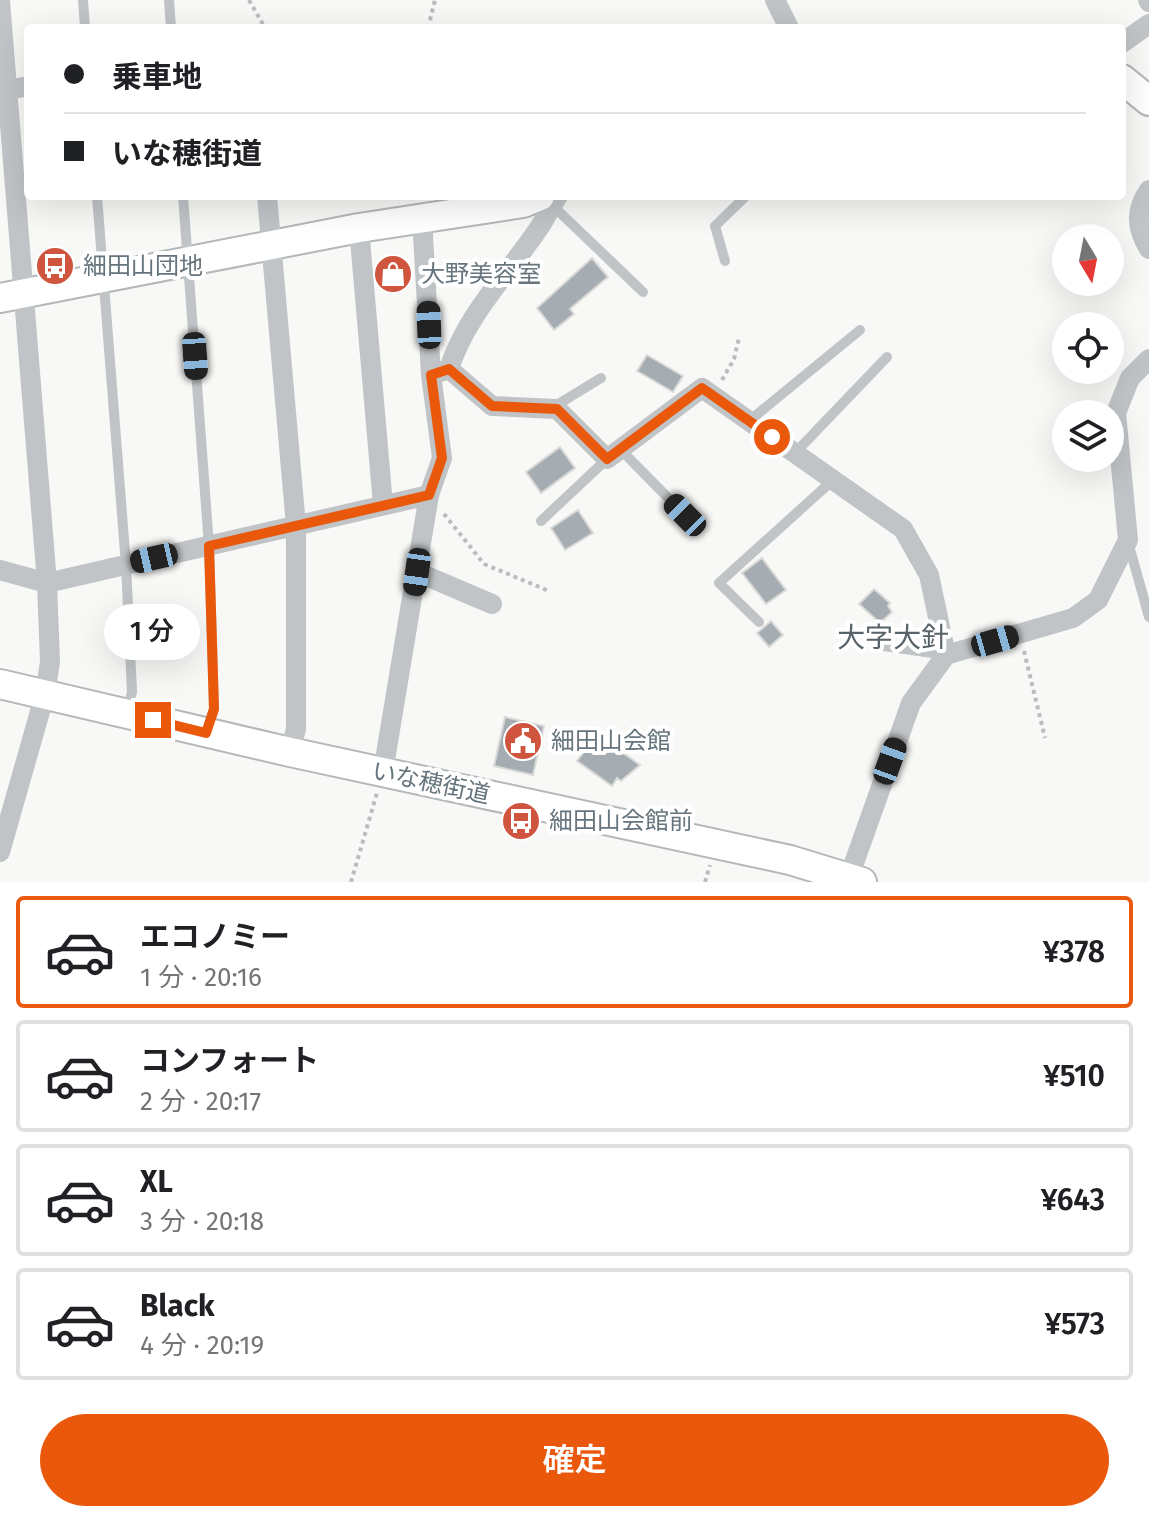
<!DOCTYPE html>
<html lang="ja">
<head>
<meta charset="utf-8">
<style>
	:root { --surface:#fff; --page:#f6f6f6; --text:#202124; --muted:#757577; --line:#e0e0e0; --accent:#ea580c }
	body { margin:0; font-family:"Fira Sans","Noto Sans JP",sans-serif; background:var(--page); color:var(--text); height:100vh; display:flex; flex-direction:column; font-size:30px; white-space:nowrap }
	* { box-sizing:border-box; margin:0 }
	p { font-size:26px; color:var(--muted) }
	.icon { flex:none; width:44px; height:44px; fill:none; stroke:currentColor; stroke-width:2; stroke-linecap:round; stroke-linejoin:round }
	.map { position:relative; height:882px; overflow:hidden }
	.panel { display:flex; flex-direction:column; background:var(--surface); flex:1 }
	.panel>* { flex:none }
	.banner { position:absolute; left:24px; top:24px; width:1102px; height:176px; border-radius:8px; box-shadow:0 8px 32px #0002; display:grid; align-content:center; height:176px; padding:0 40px; background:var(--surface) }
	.needle { width:52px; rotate:170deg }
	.buttons { position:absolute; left:1052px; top:224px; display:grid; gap:16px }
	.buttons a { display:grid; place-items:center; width:72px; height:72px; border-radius:50%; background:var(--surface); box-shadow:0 8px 32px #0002; font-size:40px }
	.end { position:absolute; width:36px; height:36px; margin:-18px; border:10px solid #ea580c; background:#fff; box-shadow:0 0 0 4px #fff }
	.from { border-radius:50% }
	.bubble { position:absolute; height:56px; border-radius:28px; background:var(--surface); box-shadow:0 8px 32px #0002; font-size:26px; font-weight:600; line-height:56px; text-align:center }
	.car { position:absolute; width:24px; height:48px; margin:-24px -12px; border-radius:10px; box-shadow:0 0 6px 2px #0007; background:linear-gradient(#222 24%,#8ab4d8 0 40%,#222 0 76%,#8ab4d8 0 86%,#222 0) }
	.banner b { display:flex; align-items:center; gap:28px; height:76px; font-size:30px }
	.banner b+b { border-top:2px solid var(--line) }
	.banner i { width:20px; height:20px; background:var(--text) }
	ul { padding:14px 0 0; list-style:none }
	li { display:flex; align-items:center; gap:24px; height:112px; margin:0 16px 12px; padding:0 24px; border:4px solid var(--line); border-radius:8px }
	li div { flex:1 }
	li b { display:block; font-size:30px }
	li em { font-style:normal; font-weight:600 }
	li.current { border-color:var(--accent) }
	li>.icon { width:72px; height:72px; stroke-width:1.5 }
	.button { display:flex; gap:16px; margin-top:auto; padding:16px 40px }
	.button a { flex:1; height:92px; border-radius:48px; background:var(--accent); color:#fff; font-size:32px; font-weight:600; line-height:92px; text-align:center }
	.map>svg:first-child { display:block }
</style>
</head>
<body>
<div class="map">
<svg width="1149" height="882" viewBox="0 0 1149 882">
	<rect width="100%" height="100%" fill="#f8f8f6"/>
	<path fill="#a6adb2" stroke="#dadad8" stroke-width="2" d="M592 258 608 277 570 309 574 314 554 330 537 308Z
		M408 264 410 281 377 284 375 267Z
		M647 355 683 376 673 392 637 371Z
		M560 447 575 468 541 493 526 472Z
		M578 510 593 533 565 550 551 528Z
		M762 558 786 590 766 604 742 573Z
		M874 589 890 603 888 606 892 612 880 623 859 604Z
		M771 621 783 635 769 647 757 633Z
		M505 717 544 726 533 775 494 766Z
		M597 734 640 765 621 781 617 778 612 786 577 761Z"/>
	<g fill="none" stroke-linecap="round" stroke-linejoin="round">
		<defs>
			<path id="secondary" d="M1122 79 1149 101
				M0 298 359 228 523 203 540 196
				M0 684 290 752 790 860 862 882"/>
		</defs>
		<use href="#secondary" stroke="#b3b8bb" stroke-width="32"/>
		<path stroke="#babdbf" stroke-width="4" stroke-dasharray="4 4" stroke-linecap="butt" d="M249 0 265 28
			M428 28 435 0
			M722 380 734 359 739 338
			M444 514 484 564 549 591
			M1024 651 1045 738
			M351 882 377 793
			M705 882 710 865"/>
		<path stroke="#c0c4c7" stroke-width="10" d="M83 0 85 28
			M169 0 171 28
			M97 196 126 565 132 692 127 712
			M183 196 209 546 214 709 206 732
			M552 205 643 292
			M725 261 715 226 746 196
			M557 409 560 403 601 378
			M749 421 860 330
			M620 449 685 515
			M795 453 887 357
			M541 521 607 459
			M1128 542 1149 617
			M759 622 719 583 833 480
			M884 646 946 655"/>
		<path stroke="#c0c4c7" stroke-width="20" d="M775 0 789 28
			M1148 0 1149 2
			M0 1 47 583 50 662 45 694 0 852
			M1122 43 1149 24
			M0 92 28 86
			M1149 190C1135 210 1136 228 1149 249
			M267 196 296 526V729L290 752
			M422 218 431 375
			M359 228 383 505
			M449 369 492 406 557 409 607 459 702 388 903 529 929 575 946 655
			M449 369C466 315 508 274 539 228 546 218 551 206 558 196
			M0 570 47 583 429 495
			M417 572 492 604
			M383 772 429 495 442 458 431 375 449 369
			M849 877 911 703 946 655 1073 618 1098 600 1128 540 1116 413 1130 378 1149 359"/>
		<use href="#secondary" stroke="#fff" stroke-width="28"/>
	</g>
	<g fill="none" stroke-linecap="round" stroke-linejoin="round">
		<path stroke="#ea580c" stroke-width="10" d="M153 720 206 733 214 709 209 546 429 495 442 458 431 375 449 369 492 406 557 409 607 459 702 388 772 437"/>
	</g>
	<defs>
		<symbol id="bus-disc" viewBox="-11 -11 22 22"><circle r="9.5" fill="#cf553f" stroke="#fff"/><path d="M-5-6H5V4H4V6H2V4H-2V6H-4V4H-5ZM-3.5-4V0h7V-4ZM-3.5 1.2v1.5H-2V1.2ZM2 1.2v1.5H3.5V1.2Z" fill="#fff"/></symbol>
		<symbol id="shop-disc" viewBox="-11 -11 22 22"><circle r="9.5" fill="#cf553f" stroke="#fff"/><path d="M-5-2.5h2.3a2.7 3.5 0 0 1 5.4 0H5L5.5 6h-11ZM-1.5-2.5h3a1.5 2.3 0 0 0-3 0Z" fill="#fff"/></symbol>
		<symbol id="civic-disc" viewBox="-11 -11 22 22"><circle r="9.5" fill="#cf553f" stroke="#fff"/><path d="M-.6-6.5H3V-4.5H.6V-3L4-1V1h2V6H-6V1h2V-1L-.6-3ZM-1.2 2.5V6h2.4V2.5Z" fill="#fff"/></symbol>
	</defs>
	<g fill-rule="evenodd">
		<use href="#bus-disc" x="33" y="244" width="44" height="44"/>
		<use href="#shop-disc" x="371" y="252" width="44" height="44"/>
		<use href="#civic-disc" x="501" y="719" width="44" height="44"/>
		<use href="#bus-disc" x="499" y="799" width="44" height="44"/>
	</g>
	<g text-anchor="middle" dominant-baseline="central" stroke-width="8" stroke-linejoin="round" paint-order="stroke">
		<g font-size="24" fill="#66757d" stroke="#fff" text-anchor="start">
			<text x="83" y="266">細田山団地</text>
			<text x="421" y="274">大野美容室</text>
			<text x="551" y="741">細田山会館</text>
			<text x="549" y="821">細田山会館前</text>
		</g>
		<g font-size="24" fill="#66757d" stroke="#fff">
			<text transform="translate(431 783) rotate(12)">いな穂街道</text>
		</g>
		<g font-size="28" fill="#586369" stroke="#fff">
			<text x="893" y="637">大字大針</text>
		</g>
	</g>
</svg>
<div class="buttons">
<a><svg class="needle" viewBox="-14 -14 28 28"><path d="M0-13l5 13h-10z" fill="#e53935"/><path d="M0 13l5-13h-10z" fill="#757577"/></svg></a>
<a><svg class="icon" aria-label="locate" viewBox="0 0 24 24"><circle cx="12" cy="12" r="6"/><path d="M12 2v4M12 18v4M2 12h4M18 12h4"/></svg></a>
<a><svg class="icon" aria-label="layers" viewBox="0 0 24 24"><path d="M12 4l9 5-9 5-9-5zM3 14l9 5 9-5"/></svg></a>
</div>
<i class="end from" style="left:772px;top:437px"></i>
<i class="end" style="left:153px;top:720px"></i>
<div class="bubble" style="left:104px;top:604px;width:96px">1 分</div>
<i class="car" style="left:429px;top:325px;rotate:358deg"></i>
<i class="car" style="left:195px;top:356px;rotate:176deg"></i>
<i class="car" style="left:685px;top:515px;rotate:315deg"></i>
<i class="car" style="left:154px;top:558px;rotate:257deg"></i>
<i class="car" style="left:417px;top:572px;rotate:188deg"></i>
<i class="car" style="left:995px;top:641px;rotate:74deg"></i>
<i class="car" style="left:890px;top:761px;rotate:20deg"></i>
<div class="banner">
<b><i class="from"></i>乗車地</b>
<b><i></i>いな穂街道</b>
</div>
</div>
<section class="panel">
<ul>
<li class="current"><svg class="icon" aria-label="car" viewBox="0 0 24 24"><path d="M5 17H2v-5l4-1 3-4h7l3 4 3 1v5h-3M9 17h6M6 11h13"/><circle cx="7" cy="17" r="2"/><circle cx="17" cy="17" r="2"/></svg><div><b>エコノミー</b><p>1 分 · 20:16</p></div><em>¥378</em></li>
<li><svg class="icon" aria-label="car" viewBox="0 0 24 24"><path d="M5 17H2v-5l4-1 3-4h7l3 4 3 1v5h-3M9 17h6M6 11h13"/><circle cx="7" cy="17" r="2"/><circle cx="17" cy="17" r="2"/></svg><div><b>コンフォート</b><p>2 分 · 20:17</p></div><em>¥510</em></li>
<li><svg class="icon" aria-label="car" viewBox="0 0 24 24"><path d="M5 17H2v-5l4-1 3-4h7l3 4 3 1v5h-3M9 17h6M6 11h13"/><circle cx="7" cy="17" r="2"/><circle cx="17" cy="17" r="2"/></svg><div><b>XL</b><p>3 分 · 20:18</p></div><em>¥643</em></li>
<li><svg class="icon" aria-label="car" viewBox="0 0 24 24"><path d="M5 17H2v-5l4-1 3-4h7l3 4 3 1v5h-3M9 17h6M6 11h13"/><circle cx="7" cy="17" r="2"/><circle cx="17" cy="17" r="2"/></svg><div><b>Black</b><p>4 分 · 20:19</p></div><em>¥573</em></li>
</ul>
<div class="button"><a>確定</a></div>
</section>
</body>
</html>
